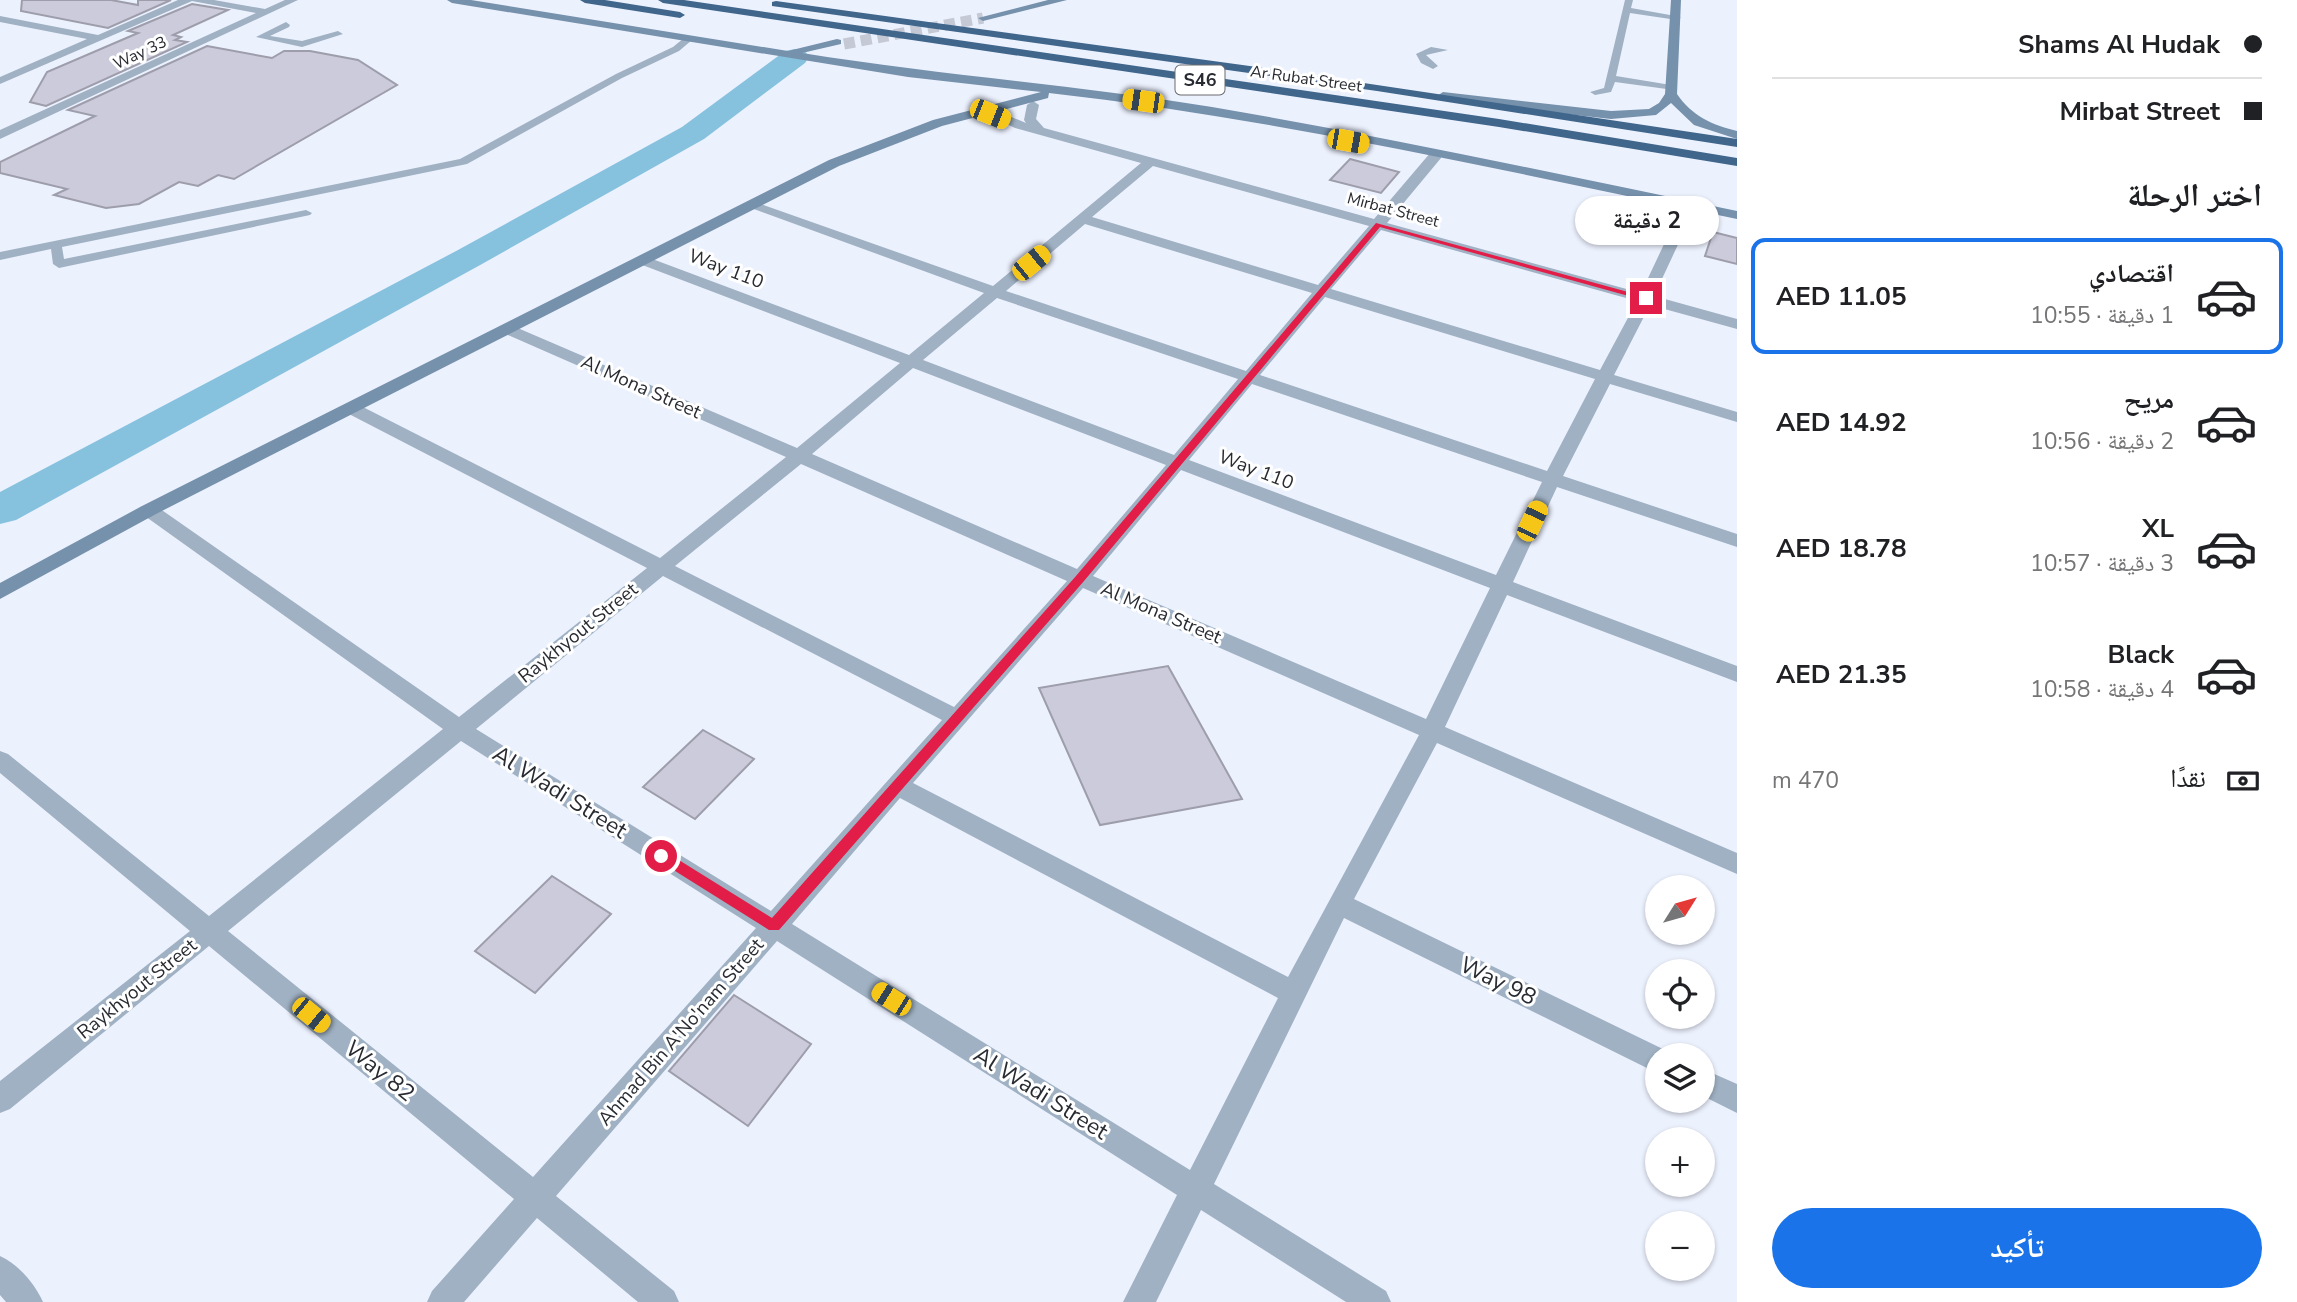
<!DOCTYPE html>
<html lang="ar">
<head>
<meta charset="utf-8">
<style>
	:root { --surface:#fff; --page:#f6f6f6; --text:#202124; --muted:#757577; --line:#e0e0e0; --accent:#1a73e8 }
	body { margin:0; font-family:"Nunito Sans","Noto Naskh Arabic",sans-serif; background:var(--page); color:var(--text); direction:rtl; height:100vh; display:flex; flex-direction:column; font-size:26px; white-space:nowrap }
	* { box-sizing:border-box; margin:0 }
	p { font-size:23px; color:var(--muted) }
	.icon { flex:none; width:38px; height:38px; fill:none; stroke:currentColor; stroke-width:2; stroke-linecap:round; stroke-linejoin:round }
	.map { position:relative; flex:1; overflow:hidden; direction:ltr }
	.panel { display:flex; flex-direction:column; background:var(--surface); width:560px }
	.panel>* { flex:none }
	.hud { display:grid; align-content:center; height:154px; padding:0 35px; background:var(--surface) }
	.needle { width:46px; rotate:53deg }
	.tools { position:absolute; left:1645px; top:875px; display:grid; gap:14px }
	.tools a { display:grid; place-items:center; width:70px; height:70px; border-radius:50%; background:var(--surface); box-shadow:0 2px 5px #0004; font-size:35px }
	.end { position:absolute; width:32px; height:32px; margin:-16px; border:9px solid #e11d48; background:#fff; box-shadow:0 0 0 4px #fff }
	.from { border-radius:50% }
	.bubble { position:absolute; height:49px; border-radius:24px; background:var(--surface); box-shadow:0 2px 5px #0004; font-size:23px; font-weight:700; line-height:49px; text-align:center; direction:rtl }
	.car { position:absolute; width:21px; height:42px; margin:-21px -10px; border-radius:9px; box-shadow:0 0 5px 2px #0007; background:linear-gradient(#f5c518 24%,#345 0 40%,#f5c518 0 76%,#345 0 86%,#f5c518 0) }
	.hud b { display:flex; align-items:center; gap:24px; height:66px; font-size:26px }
	.hud b+b { border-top:2px solid var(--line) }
	.hud i { width:18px; height:18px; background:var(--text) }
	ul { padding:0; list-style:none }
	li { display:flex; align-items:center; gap:21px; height:116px; margin:0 14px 10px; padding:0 21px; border:4px solid transparent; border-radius:14px }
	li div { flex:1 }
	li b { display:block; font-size:26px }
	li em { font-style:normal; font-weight:700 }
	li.on { border-color:var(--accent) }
	li>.icon { width:63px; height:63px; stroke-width:1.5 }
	h2 { padding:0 35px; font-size:32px; line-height:84px }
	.pay { display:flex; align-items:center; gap:18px; height:77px; padding:0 35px; font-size:26px }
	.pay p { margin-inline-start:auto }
	.primary-button { display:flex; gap:14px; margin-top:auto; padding:14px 35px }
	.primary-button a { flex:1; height:80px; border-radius:42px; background:var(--accent); color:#fff; font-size:28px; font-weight:700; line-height:80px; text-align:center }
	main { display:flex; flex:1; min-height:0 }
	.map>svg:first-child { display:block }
</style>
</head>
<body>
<main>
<section class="panel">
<div class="hud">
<b><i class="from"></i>Shams Al Hudak</b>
<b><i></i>Mirbat Street</b>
</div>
<h2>اختر الرحلة</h2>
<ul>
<li class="on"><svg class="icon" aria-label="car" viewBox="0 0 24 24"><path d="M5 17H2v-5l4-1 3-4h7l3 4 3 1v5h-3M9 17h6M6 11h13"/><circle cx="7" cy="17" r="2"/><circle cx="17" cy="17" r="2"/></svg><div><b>اقتصادي</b><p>1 دقيقة · 10:55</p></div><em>AED 11.05</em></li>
<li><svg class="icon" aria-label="car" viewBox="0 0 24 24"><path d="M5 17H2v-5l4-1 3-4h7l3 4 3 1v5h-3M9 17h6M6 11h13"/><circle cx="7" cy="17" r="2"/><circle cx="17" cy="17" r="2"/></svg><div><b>مريح</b><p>2 دقيقة · 10:56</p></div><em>AED 14.92</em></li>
<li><svg class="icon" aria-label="car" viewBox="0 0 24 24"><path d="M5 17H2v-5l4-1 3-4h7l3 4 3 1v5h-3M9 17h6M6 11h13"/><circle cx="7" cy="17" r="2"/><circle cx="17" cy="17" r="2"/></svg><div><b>XL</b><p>3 دقيقة · 10:57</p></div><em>AED 18.78</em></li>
<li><svg class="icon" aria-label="car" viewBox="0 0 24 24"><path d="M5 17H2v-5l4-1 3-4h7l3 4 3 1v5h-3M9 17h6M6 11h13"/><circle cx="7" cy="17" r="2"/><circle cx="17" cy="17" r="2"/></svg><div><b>Black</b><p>4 دقيقة · 10:58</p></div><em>AED 21.35</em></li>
</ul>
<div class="pay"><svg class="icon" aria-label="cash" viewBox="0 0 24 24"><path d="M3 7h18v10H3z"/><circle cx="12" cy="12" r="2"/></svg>نقدًا<p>470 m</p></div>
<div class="primary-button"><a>تأكيد</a></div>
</section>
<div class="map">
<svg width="1737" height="1302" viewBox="0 0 1737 1302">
	<rect width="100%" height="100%" fill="#ecf1fe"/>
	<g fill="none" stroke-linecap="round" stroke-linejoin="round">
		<path fill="#86c1de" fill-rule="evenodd" d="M795 49 805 51 809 57 805 63 704 139 482 264 16 520 0 524V492L458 250 682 127 785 51Z"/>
	</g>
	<path fill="#cbcbdb" stroke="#9d9dac" stroke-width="2" d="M22 0H111L138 5V0H171L108 28 21 11Z
		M192 4 228 10 173 35 181 37 175 40 187 42 46 106 30 102 47 72 138 33 128 31Z
		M207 46 272 58 284 51H310L358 60 397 85 234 179 218 175 198 186 179 182 139 204 106 208 54 195 67 189 0 173V162L95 116 68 110Z
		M1350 159 1399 172 1381 193 1330 180Z
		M1713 232 1737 238V264L1705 256Z
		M1168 666 1242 799 1100 825 1039 688Z
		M703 730 754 759 695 819 643 787Z
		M552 876 611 914 535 993 475 951Z
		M734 995 811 1044 748 1126 669 1071Z"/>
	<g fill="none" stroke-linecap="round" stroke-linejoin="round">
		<path stroke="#c5c9d5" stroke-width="11" stroke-dasharray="11 6" stroke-linecap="butt" d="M844 44 983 18"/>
		<path fill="#9fb1c3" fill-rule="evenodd" d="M1625 0H1633L1631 8 1681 17 1677 20 1630 13 1616 76 1671 85 1676 88 1674 90 1615 82 1611 92 1595 95 1590 92 1604 88Z
			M286 22 290 25 289 27 270 36 302 41 338 31 343 34 302 47 256 37Z
			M684 38 692 40 679 51 622 78 467 164 62 247 64 259 306 210 312 213 310 215 59 268 53 264 51 249 0 260V252L460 159 616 74 673 47Z
			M1431 47 1448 50 1426 55 1438 66 1433 69 1421 63 1416 54Z"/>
		<path fill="#9fb1c3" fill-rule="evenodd" d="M178 0H214L265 9 285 0H298L0 139V130L256 13 192 1 0 84V77L87 39 0 22V16L98 35Z
			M1033 101 1039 105 1036 119 1044 128 1374 219 1431 152H1441V158L1387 223 1641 293 1682 206 1689 202 1696 206 1654 296 1737 319V329L1650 305 1614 375 1737 412V422L1610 384 1563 476 1737 534V547L1557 487 1513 582 1737 666V682L1507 595 1445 727 1737 853V874L1437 743 1354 899 1667 1051 1669 1055H1657V1073L1344 918 1214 1184 1386 1291 1391 1302H1346L1201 1210 1156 1302H1123L1177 1195 777 941 556 1196 674 1291 679 1302H638L537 1218 464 1302H427L432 1291 514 1199 209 946 10 1109 0 1113V1081L190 931 0 773V751L8 754 209 916 443 729 142 514 140 510 142 506H156L459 717 647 568 347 413 344 409 347 405H359L660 558 786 457 501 332 499 329 501 326H513L797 448 900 363 637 263 635 260 637 257H647L909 355 984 293 743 205 750 201 755 202 993 286 1141 163 1015 128 978 110 988 107 1026 123 1024 120 1027 105ZM1153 166 1369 226 1318 285 1092 217ZM1085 224 1312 293 1246 371 1006 291ZM1381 230 1637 301 1600 370 1331 289ZM1325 297 1595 379 1547 471 1260 375ZM997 298 1238 379 1174 455 923 360ZM913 368 1166 465 1077 569 812 454ZM1252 384 1542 482 1496 575 1189 460ZM801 464 1067 581 954 707 675 566ZM1181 470 1490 588 1426 719 1093 576ZM663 576 942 720 771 911 476 729ZM1083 588 1419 735 1288 977 913 783ZM461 741 756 928 533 1177 228 931ZM900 798 1278 998 1190 1170 792 924Z
			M1703 1069 1737 1084V1113L1703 1096Z
			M0 1256C18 1264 35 1284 43 1302H6L0 1295Z"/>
		<path fill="#7691ac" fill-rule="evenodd" d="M447 0H471L788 51 837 39 841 40V44L802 53C938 75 1076 85 1212 107 1388 137 1562 175 1737 211V219C1509 172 1280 119 1049 93L1048 98 942 126 839 166 156 514 0 599V583L142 506 829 160 933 120 1041 92 908 77 452 3Z
			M1048 0H1067L983 21 978 18Z
			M1671 0H1681L1677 94C1692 116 1712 125 1737 131V139L1694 125 1671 103 1656 115 1611 119 1443 100 1437 96 1443 92 1611 111 1649 109 1659 103 1665 94Z"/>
		<path fill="#40668b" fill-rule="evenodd" d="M580 0H605L680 12 685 15 680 18 585 3Z
			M658 0H684L1499 119 1737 158V166L1499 127 663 3Z
			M776 1 1257 67 1737 139V147L1377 91 772 6V2Z"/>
	</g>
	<path fill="#e11d48" d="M1376 223 1650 298 1643 300 1380 227 1084 581 779 930H769L656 859V852H666L772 918 1076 576Z"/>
	<g text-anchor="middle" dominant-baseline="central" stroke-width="6" stroke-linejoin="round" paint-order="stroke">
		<g font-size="16" fill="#282b31" stroke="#fff">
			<text transform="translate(140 53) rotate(-25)">Way 33</text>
			<text transform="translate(1306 79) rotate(8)">Ar Rubat Street</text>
			<text transform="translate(1393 210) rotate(15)">Mirbat Street</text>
		</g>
		<rect fill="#fff" stroke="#686b6f" stroke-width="2" x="1175.5" y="65.5" width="49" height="29" rx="5"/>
		<g font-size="18" font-weight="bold" fill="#282b31">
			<text x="1200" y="80">S46</text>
		</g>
		<g font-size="19" fill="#282b31" stroke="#fff">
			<text transform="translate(726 269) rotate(21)">Way 110</text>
			<text transform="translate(641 387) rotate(24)">Al Mona Street</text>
			<text transform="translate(1256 470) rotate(21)">Way 110</text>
			<text transform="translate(1161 613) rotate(23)">Al Mona Street</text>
			<text transform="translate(578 633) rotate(-39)">Raykhyout Street</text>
			<text transform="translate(137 989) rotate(-39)">Raykhyout Street</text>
			<text transform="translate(681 1032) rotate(-49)">Ahmad Bin A'No'nam Street</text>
		</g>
		<g font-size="23" fill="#282b31" stroke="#fff">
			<text transform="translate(560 792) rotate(32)">Al Wadi Street</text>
			<text transform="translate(1498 981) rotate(26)">Way 98</text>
			<text transform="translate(380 1071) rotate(39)">Way 82</text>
			<text transform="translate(1041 1093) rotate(32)">Al Wadi Street</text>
		</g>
	</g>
</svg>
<div class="tools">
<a><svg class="needle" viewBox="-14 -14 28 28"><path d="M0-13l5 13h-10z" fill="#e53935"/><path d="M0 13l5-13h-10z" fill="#757577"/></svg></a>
<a><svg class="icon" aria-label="locate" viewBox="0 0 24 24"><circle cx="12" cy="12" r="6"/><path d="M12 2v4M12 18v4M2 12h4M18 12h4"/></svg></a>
<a><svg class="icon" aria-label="layers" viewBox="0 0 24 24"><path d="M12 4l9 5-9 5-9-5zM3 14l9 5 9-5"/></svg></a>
<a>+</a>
<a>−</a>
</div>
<i class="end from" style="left:661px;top:856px"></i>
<i class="end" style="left:1646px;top:298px"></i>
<div class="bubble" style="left:1575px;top:196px;width:144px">2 دقيقة</div>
<i class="car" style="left:1143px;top:101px;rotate:278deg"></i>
<i class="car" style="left:990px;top:114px;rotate:112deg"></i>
<i class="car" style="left:1348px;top:141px;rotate:100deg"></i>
<i class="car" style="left:1031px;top:263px;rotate:51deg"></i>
<i class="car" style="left:1532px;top:521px;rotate:25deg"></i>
<i class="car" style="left:891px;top:999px;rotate:302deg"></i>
<i class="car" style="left:311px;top:1015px;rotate:129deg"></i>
</div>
</main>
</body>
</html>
